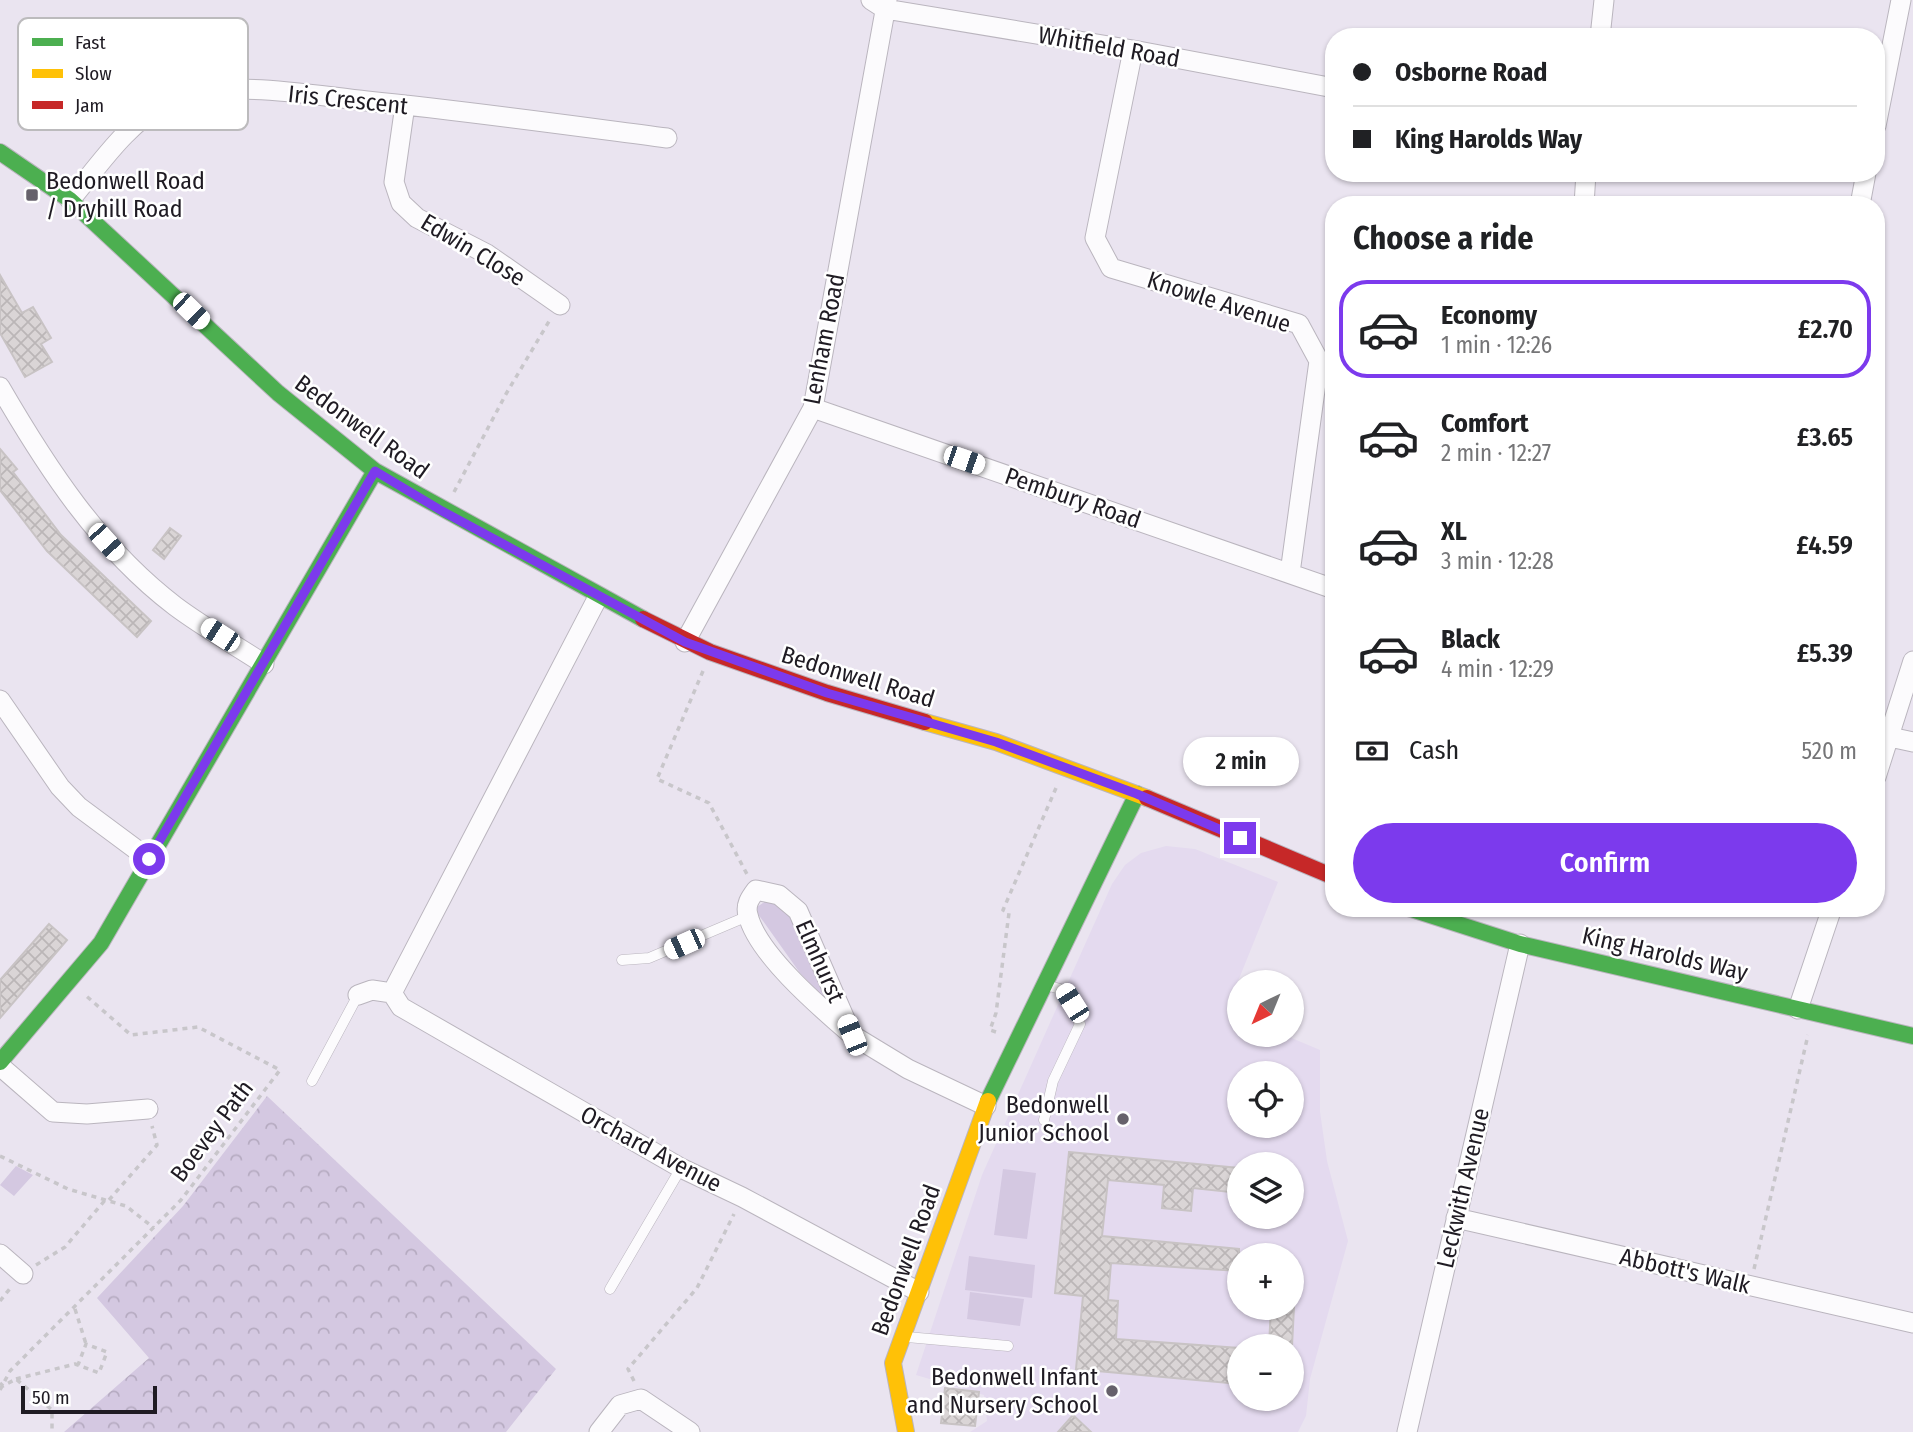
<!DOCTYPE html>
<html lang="en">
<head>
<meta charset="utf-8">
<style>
	:root { --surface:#fff; --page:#f6f6f6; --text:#202124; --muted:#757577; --line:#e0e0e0; --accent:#7c3aed }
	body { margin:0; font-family:"Fira Sans Condensed",sans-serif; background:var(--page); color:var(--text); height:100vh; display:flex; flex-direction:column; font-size:26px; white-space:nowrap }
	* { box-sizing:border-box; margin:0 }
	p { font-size:23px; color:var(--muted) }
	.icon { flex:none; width:38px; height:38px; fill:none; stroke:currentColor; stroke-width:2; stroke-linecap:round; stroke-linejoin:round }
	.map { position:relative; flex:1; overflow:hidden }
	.panel { position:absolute; left:1325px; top:196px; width:560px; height:721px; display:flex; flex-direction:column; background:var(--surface); border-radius:28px; box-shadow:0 2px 5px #0004 }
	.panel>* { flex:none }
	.banner { position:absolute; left:1325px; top:28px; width:560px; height:154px; border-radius:28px; box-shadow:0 2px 5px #0004; display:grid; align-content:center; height:154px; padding:0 28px; background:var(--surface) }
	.needle { width:46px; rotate:223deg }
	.fabs { position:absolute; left:1227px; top:970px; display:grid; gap:14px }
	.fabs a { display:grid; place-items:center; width:77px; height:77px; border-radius:50%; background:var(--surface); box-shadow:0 2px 5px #0004; font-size:35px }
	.scale { position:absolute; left:21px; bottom:18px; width:136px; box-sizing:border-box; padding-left:7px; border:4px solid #1f1b23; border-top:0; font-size:19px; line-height:24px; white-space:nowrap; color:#1f1b23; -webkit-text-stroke:5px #fff; paint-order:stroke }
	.end { position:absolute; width:32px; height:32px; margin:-16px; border:9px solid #7c3aed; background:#fff; box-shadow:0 0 0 4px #fff }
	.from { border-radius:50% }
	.bubble { position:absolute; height:49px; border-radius:24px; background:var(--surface); box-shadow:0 2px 5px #0004; font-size:23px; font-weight:600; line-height:49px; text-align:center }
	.car { position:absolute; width:21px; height:42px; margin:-21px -10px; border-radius:9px; box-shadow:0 0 5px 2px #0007; background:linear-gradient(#fff 24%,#345 0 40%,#fff 0 76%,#345 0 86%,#fff 0) }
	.banner b { display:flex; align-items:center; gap:24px; height:66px; font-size:26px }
	.banner b+b { border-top:2px solid var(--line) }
	.banner i { width:18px; height:18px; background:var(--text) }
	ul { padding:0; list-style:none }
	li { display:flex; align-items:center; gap:21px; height:98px; margin:0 14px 10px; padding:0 14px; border:4px solid transparent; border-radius:28px }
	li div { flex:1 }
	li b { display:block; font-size:26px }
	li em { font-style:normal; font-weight:600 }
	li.active { border-color:var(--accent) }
	li>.icon { width:63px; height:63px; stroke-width:1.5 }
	h2 { padding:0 28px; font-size:32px; line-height:84px }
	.pay { display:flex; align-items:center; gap:18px; height:77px; padding:0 28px; font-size:26px }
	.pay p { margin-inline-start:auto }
	.action { display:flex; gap:14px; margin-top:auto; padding:14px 28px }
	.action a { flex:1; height:80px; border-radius:42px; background:var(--accent); color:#fff; font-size:28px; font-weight:600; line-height:80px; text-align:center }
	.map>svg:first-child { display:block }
</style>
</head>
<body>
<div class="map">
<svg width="1913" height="1432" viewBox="0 0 1913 1432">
	<defs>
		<pattern id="park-crowns" width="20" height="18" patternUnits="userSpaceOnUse" patternTransform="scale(1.75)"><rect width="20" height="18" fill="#d4c8e1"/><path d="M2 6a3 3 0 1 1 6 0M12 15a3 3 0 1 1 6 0" fill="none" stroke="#b6abc1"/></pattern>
		<pattern id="building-cross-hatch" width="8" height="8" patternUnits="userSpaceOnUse" patternTransform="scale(1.75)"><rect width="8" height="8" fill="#dad5d6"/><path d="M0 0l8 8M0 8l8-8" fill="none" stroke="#bbb6b7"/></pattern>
	</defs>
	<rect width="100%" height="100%" fill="#eae4f0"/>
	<path fill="#e4daef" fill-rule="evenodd" d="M1166 846 1195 849 1278 882 1226 1011 1239 1017V1034H1282L1320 1050V1112L1327 1161 1348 1241 1310 1379 1306 1416 1298 1432H970L987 1421 984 1395 916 1375 982 1175 1112 884 1125 865 1141 853ZM1239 1073H1292V1125H1239ZM1239 1164H1292V1216H1239ZM1239 1255H1292V1307H1239ZM1239 1346H1292V1398H1239Z"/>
	<path fill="#d4c8e1" d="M766 901H773L790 912 832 1006 800 973 758 914 757 907Z
		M16 1166 33 1175 14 1196 0 1185Z
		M1003 1169 1036 1173 1027 1239 994 1235Z
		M969 1256 1035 1265 1032 1298 965 1290Z
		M970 1292 1024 1299 1020 1326 967 1319Z"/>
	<path fill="url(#park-crowns)" d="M267 1096 556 1369 506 1432H64L149 1358 97 1298 183 1206Z"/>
	<path fill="url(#building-cross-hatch)" stroke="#c8c3c4" stroke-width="2" d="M0 275 22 313 33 307 51 338 41 344 52 362 25 377 0 333Z
		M0 449 17 469 13 472 61 535 151 621 137 637 47 551 0 490Z
		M170 528 181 536 164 559 153 550Z
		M49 924 67 940 0 1018V980Z
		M1069 1152 1239 1168V1193L1193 1188 1191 1211 1162 1208 1164 1185 1108 1180 1102 1236 1239 1249V1271L1111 1263 1108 1300 1118 1301 1116 1339 1239 1348V1384L1076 1369 1083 1296 1055 1293Z
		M1271 1307H1294L1292 1346H1269Z
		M945 1388 979 1392 975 1426 941 1423Z
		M1073 1415 1091 1432H1058Z"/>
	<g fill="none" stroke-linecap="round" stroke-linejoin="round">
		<defs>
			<path id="lane" d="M622 960 649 958 748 916
				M312 1081 358 995
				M1044 1120 1053 1081 1080 1024 1064 990 1049 986
				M610 1289 681 1168
				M907 1337 1008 1346"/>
			<path id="street" d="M871 0 885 9 1133 50 1334 88
				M1600 37 1604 0
				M1133 50 1095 238 1111 268 1299 324 1319 361 1290 573
				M405 105 394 182 401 203 417 218 487 254 560 305
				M1876 126 1901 0
				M70 200C98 167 127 122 167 103 222 77 308 95 367 101 467 111 567 125 667 138
				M1584 205 1586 173
				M1860 205 1866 173
				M0 387C47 468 99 548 175 606 203 627 235 645 264 664
				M813 408 1334 589
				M685 642 813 408 887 0
				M0 700 60 787 79 807 149 859
				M1876 734 1913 742
				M1876 777 1913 661
				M392 993 598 597
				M358 995 372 990 392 993 401 1007 681 1168 742 1197 919 1292
				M1798 1009 1832 908
				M852 1035C822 1009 757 954 748 915 745 905 750 898 756 890L779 895 798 911 852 1035 908 1069 986 1106
				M0 1066 53 1112 87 1114 148 1109
				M1456 1218 1913 1323
				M0 1254 23 1274
				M599 1432 620 1405 641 1399 690 1432
				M1407 1432 1520 944"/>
			<path id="fast" d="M0 152 70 200 278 393 375 471 643 619
				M1408 908 1520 944 1913 1036
				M0 1062 101 943 375 471
				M988 1101 1137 794"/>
			<path id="slow" d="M925 722 996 742 1147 798
				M906 1432 893 1363 988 1101"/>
			<path id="jam" d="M643 619 710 652 827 693 925 722
				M1147 798 1334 877"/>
		</defs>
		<use href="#lane" stroke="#bab5be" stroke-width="11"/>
		<use href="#street" stroke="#bab5be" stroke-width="21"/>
		<use href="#fast" stroke="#bab5be" stroke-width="18"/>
		<use href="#slow" stroke="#bab5be" stroke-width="18"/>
		<use href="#jam" stroke="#bab5be" stroke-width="18"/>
		<path stroke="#c8c6ca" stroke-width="3.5" stroke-dasharray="5 5" stroke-linecap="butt" d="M454 492 506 394 551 318
			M703 671 657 779 709 803 748 876
			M996 1032 990 1030 996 1013 1009 913 1003 910 1056 788
			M0 1156 68 1189 126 1206 154 1228
			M109 1200 157 1145 152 1126
			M36 1265 65 1247 106 1199
			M1754 1269 1808 1035
			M0 1301 12 1286
			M75 1309 86 1344
			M16 1379 75 1364 99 1373 107 1352 86 1344 78 1365
			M634 1381 628 1369 697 1288 734 1214
			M0 1383 3 1386 16 1379 52 1410V1432
			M0 1390 10 1371 181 1200 280 1070 198 1027 131 1035 84 994"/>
		<use href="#lane" stroke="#fcfbfd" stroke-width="10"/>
		<use href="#street" stroke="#fcfbfd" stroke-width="19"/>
		<use href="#fast" stroke="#4caf50" stroke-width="16"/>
		<use href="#slow" stroke="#ffc107" stroke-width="16"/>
		<use href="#jam" stroke="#c62828" stroke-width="16"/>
	</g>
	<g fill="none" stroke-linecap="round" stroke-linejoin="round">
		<path stroke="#7c3aed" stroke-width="9" d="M149 859 375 471 442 511 685 642 827 693 996 742 1137 794 1240 838"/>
	</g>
	<g fill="#66616b" stroke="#fff" stroke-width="2.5">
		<rect x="25" y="188" width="14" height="14" rx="3.5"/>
		<circle cx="1123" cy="1119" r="7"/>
		<circle cx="1112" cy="1391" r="7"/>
	</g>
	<g text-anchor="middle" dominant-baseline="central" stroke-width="5" stroke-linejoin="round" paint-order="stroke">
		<g font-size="24" fill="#1f1b23" stroke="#fff">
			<text transform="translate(1109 47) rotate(10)">Whitfield Road</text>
			<text transform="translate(348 100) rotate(6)">Iris Crescent</text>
			<text transform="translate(473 250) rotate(31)">Edwin Close</text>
			<text transform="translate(1219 302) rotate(18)">Knowle Avenue</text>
			<text transform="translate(824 339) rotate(-79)">Lenham Road</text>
			<text transform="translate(362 427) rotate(36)">Bedonwell Road</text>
			<text transform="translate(1073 498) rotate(19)">Pembury Road</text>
			<text transform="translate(858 677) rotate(17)">Bedonwell Road</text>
			<text transform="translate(1665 954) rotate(13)">King Harolds Way</text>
			<text transform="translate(820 961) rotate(66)">Elmhurst</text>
			<text transform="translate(212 1131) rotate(-53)">Boevey Path</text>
			<text transform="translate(651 1149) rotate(28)">Orchard Avenue</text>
			<text transform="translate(1463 1188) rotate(-77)">Leckwith Avenue</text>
			<text transform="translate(906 1260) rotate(-70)">Bedonwell Road</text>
			<text transform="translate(1685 1271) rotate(13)">Abbott's Walk</text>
		</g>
		<g font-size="24" fill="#1f1b23" stroke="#fff" text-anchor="end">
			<text x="46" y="181" text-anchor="start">Bedonwell Road<tspan x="46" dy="28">/ Dryhill Road</tspan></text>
			<text x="1109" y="1105">Bedonwell<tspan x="1109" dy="28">Junior School</tspan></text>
			<text x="1098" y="1377">Bedonwell Infant<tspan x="1098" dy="28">and Nursery School</tspan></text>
		</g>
	</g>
	<rect x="18" y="18" width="230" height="112" rx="10" fill="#fff" stroke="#bcbbbd" stroke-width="2"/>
	<rect x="32" y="38" width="31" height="8" fill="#4caf50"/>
	<rect x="32" y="69" width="31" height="9" fill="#ffc107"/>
	<rect x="32" y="101" width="31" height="8" fill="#c62828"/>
	<g font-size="19" fill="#1f1b23">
		<text x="75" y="49">Fast</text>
		<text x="75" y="80">Slow</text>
		<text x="75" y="112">Jam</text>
	</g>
</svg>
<div class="fabs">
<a><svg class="needle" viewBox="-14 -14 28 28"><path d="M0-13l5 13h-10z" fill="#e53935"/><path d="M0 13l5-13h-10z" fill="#757577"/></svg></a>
<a><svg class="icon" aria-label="locate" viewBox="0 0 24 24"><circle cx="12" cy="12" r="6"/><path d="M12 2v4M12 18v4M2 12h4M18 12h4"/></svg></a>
<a><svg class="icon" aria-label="layers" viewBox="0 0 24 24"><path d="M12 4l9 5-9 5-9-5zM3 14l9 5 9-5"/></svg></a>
<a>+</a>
<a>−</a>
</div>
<div class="scale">50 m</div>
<i class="end from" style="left:149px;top:859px"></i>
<i class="end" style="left:1240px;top:838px"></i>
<div class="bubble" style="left:1183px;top:737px;width:116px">2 min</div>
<i class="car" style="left:191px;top:311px;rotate:134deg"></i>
<i class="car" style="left:964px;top:460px;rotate:109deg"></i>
<i class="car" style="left:106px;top:542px;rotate:138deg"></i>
<i class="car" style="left:220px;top:635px;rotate:303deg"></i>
<i class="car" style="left:684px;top:944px;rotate:246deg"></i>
<i class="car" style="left:1072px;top:1003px;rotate:328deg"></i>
<i class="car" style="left:852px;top:1035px;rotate:338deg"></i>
<div class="banner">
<b><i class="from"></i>Osborne Road</b>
<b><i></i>King Harolds Way</b>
</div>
<section class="panel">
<h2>Choose a ride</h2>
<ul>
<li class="active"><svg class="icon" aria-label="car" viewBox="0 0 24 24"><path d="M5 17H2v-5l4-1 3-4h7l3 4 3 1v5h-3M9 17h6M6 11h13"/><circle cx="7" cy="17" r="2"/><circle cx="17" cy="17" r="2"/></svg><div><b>Economy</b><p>1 min · 12:26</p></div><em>£2.70</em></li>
<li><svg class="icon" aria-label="car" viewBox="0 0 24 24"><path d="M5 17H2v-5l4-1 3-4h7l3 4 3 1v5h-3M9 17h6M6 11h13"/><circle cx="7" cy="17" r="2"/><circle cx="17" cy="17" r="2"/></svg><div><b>Comfort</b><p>2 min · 12:27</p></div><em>£3.65</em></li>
<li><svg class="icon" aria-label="car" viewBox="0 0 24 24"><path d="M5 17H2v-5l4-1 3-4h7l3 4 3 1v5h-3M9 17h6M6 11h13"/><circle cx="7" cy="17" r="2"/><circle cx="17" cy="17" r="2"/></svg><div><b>XL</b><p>3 min · 12:28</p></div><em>£4.59</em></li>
<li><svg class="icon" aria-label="car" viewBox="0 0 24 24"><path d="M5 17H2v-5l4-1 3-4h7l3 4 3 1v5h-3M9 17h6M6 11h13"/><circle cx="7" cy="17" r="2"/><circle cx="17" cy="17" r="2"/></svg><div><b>Black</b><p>4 min · 12:29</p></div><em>£5.39</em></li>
</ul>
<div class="pay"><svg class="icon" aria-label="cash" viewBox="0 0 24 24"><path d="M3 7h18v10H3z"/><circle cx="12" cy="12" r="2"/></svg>Cash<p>520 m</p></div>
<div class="action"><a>Confirm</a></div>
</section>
</div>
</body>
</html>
